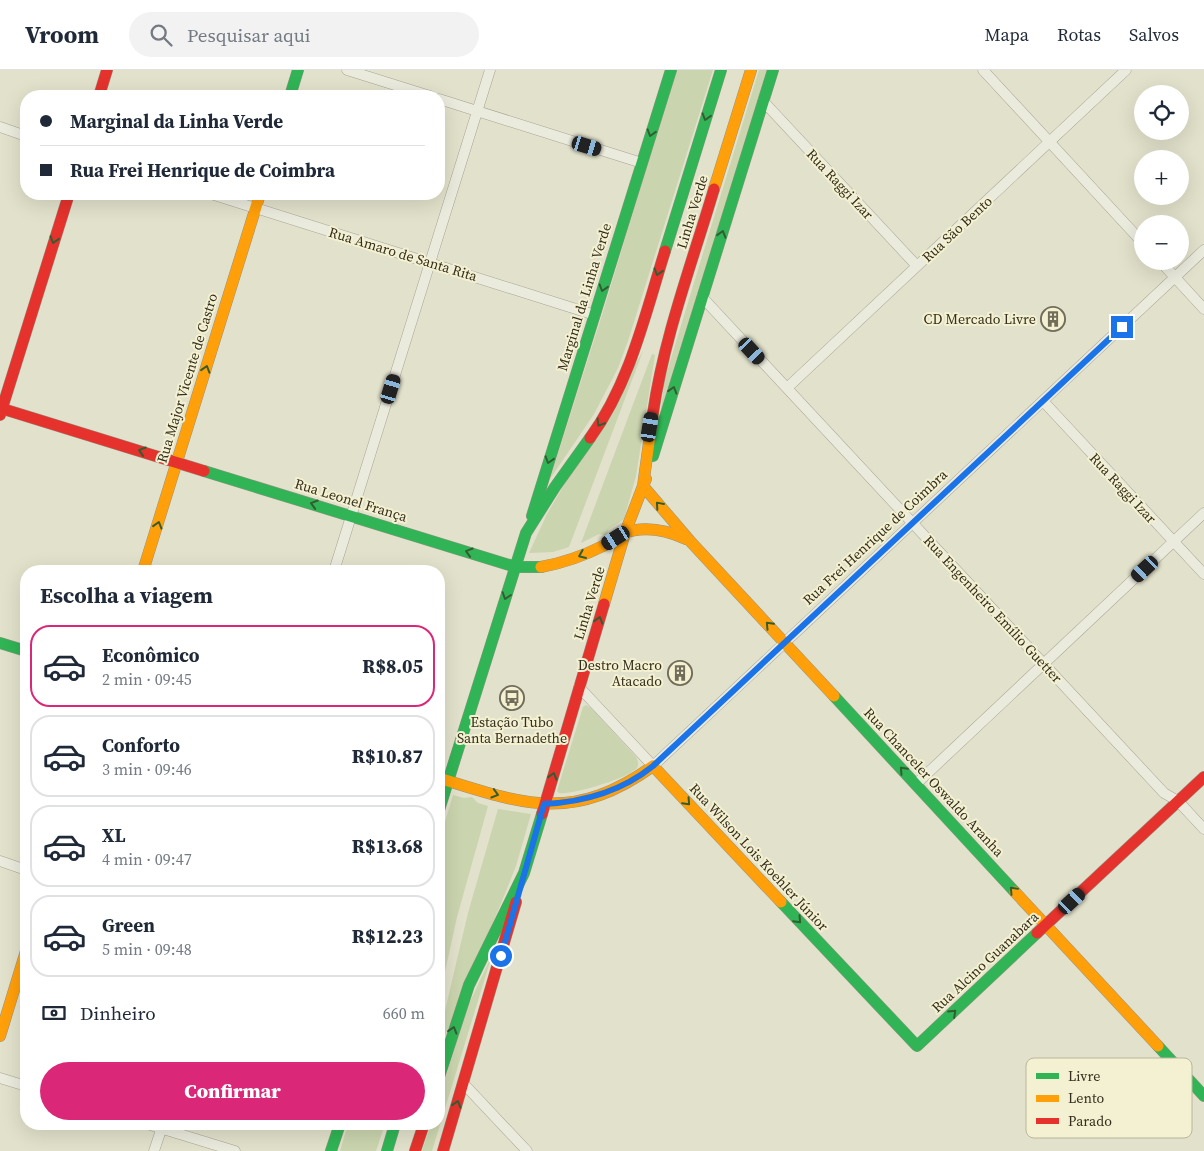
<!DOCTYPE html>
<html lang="pt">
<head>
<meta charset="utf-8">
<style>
	:root { --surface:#fff; --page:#f2f2f3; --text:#1f2937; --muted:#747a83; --line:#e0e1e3; --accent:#db2777 }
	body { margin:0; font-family:"Source Serif 4",serif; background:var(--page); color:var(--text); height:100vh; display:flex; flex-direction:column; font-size:19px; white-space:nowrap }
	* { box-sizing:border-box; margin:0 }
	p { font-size:16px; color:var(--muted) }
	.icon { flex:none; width:28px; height:28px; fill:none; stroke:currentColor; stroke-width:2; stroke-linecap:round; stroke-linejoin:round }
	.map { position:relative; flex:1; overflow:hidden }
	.details { position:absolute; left:20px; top:495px; width:425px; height:565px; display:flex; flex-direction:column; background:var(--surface); border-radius:20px; box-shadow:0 5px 20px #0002 }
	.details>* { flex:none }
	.banner { position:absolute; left:20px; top:20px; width:425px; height:110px; border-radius:20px; box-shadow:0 5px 20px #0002; display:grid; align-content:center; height:110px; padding:0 20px; background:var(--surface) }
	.fabs { position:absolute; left:1134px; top:15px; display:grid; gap:10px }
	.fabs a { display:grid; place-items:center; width:55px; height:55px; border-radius:50%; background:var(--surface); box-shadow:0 5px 20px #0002; font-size:25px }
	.end { position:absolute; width:22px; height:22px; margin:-11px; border:6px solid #1a73e8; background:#fff; box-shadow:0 0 0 2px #fff }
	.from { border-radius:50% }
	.car { position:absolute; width:15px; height:30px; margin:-15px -8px; border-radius:6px; box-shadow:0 0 4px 1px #0007; background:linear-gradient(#222 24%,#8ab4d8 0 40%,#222 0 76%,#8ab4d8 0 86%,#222 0) }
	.banner b { display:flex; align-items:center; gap:18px; height:48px; font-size:19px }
	.banner b+b { border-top:1px solid var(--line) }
	.banner i { width:12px; height:12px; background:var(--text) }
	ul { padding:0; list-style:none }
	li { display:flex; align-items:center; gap:15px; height:82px; margin:0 10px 8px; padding:0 10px; border:2px solid var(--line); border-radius:20px }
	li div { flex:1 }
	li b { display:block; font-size:19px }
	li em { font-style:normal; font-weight:800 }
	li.selected { border-color:var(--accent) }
	li>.icon { width:45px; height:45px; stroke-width:1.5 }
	h2 { padding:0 20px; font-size:22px; line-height:60px }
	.pay { display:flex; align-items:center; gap:12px; height:55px; padding:0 20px; font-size:19px }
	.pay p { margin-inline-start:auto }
	.primary-button { display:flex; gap:10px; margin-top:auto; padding:10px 20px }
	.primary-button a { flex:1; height:58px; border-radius:30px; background:var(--accent); color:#fff; font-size:20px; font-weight:800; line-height:58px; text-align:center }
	header { display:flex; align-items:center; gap:30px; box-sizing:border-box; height:70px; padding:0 25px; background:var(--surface); border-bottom:1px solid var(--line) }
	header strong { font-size:24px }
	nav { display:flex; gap:28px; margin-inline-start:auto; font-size:18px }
	.search { width:350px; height:45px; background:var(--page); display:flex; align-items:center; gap:12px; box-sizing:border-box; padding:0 18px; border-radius:28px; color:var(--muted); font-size:19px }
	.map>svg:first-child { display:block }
</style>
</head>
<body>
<header>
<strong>Vroom</strong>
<div class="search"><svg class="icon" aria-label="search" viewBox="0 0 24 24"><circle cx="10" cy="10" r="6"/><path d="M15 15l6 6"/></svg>Pesquisar aqui</div>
<nav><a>Mapa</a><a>Rotas</a><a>Salvos</a></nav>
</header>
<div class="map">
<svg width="1204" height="1081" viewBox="0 0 1204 1081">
	<rect width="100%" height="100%" fill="#e2e1cb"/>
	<path fill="#cad4ae" d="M676 0H713L628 271 618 298 594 344 550 409 602 245Z
		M759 0H768L659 351 665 308Z
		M643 281 569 477 553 482 529 483 547 444Z
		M652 284 655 285 636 406 624 449 609 459 606 465 599 464 581 473Z
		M586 635 591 638 636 687C638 691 639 694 637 698 629 708 572 725 559 723L557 721 583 637Z
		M453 725 464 728 472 727 478 733 488 736 457 847 439 929V772Z
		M498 739 531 744 516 796 502 831 439 980V966L468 843Z
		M492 885 432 1081H422L431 1054H439V1028L468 936Z
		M348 1054H385L376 1081H340Z"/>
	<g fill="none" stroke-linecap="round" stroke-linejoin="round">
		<defs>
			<path id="street" d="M347 0 430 26
				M983 0 1142 172
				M439 29 642 93
				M763 31 917 196
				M0 57 26 66
				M211 124 595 245
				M1160 191 1204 239
				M702 227 1164 723 1178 731 1204 759
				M787 318 1126 0
				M1043 331 1204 504
				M334 501 490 0
				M579 617 653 696 1204 180
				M916 714 1204 443
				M0 791 26 800
				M0 1008 26 1016
				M463 1013 527 1081
				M147 1054 235 1081
				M154 1081 163 1054"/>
			<path id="fast" d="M290 26 298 0
				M665 181 721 0
				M653 386 773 0
				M204 401 516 497H541
				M532 446 671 0
				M0 573 26 581
				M834 626 1015 822
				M439 740 526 463 555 417 590 368
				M781 832 917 976 1037 863
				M1158 976 1204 1026
				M439 1007 469 915 524 803 542 744
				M331 1081 340 1054
				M387 1081 395 1054"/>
			<path id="slow" d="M714 119 751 0
				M646 409 643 416 690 471 834 626
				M541 497C563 493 583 486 603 476 610 473 615 467 622 464 644 455 666 460 686 469
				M143 501 260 124
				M604 534 625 463 643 416 653 343
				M439 708C525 735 573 753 653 696L781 832
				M1015 822 1158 976
				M0 966 26 881"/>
			<path id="jam" d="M99 26 107 0
				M0 338 204 401
				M653 343C664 267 692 193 714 119
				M0 345 69 124
				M590 368C630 313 645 245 665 181
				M542 744 604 534
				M1037 863 1204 707
				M415 1081 424 1054
				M443 1081 516 832"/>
		</defs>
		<use href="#street" stroke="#a7a495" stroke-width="11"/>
		<use href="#fast" stroke="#979485" stroke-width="12"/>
		<use href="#slow" stroke="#979485" stroke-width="12"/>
		<use href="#jam" stroke="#979485" stroke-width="12"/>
		<use href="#street" stroke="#eaeadd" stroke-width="10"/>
		<use href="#fast" stroke="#30b455" stroke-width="11"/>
		<use href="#slow" stroke="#ff9f0a" stroke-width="11"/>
		<use href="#jam" stroke="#e5322d" stroke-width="11"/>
	</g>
	<defs><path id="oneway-chevron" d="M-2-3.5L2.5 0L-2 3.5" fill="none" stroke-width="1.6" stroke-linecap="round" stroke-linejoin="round" transform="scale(1.25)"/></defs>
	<g stroke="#335d31">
		<use href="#oneway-chevron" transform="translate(706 47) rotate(107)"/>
		<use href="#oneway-chevron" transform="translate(651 63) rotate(107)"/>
		<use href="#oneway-chevron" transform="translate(722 164) rotate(-73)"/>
		<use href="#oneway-chevron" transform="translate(54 170) rotate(107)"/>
		<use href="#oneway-chevron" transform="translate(658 202) rotate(107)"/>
		<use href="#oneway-chevron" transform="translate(603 218) rotate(107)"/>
		<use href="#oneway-chevron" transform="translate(206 299) rotate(-73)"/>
		<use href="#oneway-chevron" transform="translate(673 320) rotate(-73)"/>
		<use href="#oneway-chevron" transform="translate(600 353) rotate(122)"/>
		<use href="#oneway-chevron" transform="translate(142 381) rotate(-163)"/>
		<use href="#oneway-chevron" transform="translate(549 390) rotate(107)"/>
		<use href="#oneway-chevron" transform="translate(314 434) rotate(-163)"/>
		<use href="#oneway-chevron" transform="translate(659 435) rotate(-131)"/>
		<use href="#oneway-chevron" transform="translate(158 455) rotate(-73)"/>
		<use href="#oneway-chevron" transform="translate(469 482) rotate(-163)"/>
		<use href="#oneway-chevron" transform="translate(582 485) rotate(157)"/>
		<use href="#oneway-chevron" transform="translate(506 526) rotate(108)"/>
		<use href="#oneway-chevron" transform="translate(599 550) rotate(-73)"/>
		<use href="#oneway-chevron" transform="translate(769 555) rotate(-133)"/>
		<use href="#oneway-chevron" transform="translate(903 700) rotate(-133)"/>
		<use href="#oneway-chevron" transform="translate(553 706) rotate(-73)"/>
		<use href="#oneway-chevron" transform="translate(495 724) rotate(16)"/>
		<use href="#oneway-chevron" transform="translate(687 732) rotate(47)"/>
		<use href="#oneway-chevron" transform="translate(1013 820) rotate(-133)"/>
		<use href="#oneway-chevron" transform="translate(798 850) rotate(47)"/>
		<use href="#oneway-chevron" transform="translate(953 943) rotate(-43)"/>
		<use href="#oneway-chevron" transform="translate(453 960) rotate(-73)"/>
		<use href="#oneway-chevron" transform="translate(457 1034) rotate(-73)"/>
	</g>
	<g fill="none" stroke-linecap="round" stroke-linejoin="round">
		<path stroke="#1a73e8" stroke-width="6" d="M501 886 544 734C584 732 622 721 653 696L1122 257"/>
	</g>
	<defs>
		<symbol id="building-ring" viewBox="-11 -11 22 22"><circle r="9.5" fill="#f3f1d1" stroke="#726d5b" stroke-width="1.5"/><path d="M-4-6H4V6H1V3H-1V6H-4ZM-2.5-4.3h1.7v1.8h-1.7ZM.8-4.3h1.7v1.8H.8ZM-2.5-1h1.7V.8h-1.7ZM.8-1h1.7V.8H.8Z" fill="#726d5b"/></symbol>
		<symbol id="bus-ring" viewBox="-11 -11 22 22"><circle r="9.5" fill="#f3f1d1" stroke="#726d5b" stroke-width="1.5"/><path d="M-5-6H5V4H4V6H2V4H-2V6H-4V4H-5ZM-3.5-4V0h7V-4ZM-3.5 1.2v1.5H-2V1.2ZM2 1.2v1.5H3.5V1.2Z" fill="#726d5b"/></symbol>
	</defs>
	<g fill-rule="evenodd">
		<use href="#building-ring" x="1039" y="235" width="28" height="28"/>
		<use href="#building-ring" x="666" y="589" width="28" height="28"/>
		<use href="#bus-ring" x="498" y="614" width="28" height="28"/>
	</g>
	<g text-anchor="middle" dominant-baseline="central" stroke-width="4" stroke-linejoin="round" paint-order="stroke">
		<g font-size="14" fill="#352e1e" stroke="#f3f1d1">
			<text transform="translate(840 114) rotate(47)">Rua Raggi Izar</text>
			<text transform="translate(692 142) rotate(-73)">Linha Verde</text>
			<text transform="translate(957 159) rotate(-43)">Rua São Bento</text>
			<text transform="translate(403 184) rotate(17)">Rua Amaro de Santa Rita</text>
			<text transform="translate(584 227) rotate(-73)">Marginal da Linha Verde</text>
			<text transform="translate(187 308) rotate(-73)">Rua Major Vicente de Castro</text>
			<text transform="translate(1123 418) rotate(47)">Rua Raggi Izar</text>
			<text transform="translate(351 430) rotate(17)">Rua Leonel França</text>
			<text transform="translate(875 467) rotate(-43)">Rua Frei Henrique de Coimbra</text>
			<text transform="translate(589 533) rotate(-73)">Linha Verde</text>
			<text transform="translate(993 539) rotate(47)">Rua Engenheiro Emílio Guetter</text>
			<text transform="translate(934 712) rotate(47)">Rua Chanceler Oswaldo Aranha</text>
			<text transform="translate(759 787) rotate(47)">Rua Wilson Lois Koehler Júnior</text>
			<text transform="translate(985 892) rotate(-43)">Rua Alcino Guanabara</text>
		</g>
		<g font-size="14" fill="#352e1e" stroke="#f3f1d1" text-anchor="end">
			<text x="1036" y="249">CD Mercado Livre</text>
			<text x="662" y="595">Destro Macro<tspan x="662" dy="16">Atacado</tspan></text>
			<text x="512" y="652" text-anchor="middle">Estação Tubo<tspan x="512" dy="16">Santa Bernadethe</tspan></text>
		</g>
	</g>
	<rect x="1026" y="988" width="166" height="80" rx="8" fill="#f3f1d1" stroke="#bab69b" stroke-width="1"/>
	<rect x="1036" y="1003" width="23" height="6" fill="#30b455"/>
	<rect x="1036" y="1025" width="23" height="7" fill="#ff9f0a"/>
	<rect x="1036" y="1048" width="23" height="6" fill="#e5322d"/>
	<g font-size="14" fill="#352e1e">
		<text x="1068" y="1011">Livre</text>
		<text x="1068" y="1033">Lento</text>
		<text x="1068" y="1056">Parado</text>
	</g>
</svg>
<div class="fabs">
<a><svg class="icon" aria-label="locate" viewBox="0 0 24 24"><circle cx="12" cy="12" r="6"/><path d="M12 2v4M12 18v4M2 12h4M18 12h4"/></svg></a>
<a>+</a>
<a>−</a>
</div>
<i class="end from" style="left:501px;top:886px"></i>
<i class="end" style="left:1122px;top:257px"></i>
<i class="car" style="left:587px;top:76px;rotate:107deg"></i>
<i class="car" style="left:752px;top:281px;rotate:137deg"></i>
<i class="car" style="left:391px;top:319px;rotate:17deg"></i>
<i class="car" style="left:650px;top:357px;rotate:9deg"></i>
<i class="car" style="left:616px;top:468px;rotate:238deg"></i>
<i class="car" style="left:1145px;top:499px;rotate:227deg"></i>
<i class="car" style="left:1072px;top:831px;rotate:47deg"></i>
<div class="banner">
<b><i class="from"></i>Marginal da Linha Verde</b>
<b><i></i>Rua Frei Henrique de Coimbra</b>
</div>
<section class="details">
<h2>Escolha a viagem</h2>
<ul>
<li class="selected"><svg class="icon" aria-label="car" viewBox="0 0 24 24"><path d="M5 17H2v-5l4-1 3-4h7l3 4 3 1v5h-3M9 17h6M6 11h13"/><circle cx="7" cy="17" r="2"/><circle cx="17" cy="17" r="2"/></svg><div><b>Econômico</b><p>2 min · 09:45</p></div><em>R$8.05</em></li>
<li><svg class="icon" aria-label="car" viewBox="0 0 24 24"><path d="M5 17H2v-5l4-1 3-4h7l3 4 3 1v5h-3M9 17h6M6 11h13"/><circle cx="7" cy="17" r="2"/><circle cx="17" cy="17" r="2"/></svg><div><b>Conforto</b><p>3 min · 09:46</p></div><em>R$10.87</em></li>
<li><svg class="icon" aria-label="car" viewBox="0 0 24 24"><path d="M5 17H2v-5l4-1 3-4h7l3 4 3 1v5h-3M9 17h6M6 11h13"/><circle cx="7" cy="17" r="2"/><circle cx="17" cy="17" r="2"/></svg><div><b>XL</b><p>4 min · 09:47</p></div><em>R$13.68</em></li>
<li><svg class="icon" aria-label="car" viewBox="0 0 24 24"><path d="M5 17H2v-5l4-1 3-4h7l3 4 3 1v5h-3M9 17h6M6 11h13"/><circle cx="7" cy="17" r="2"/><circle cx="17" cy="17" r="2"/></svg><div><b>Green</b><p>5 min · 09:48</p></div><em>R$12.23</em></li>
</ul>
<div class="pay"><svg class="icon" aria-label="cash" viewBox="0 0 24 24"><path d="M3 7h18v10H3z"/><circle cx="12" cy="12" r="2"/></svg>Dinheiro<p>660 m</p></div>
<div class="primary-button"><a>Confirmar</a></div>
</section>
</div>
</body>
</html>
